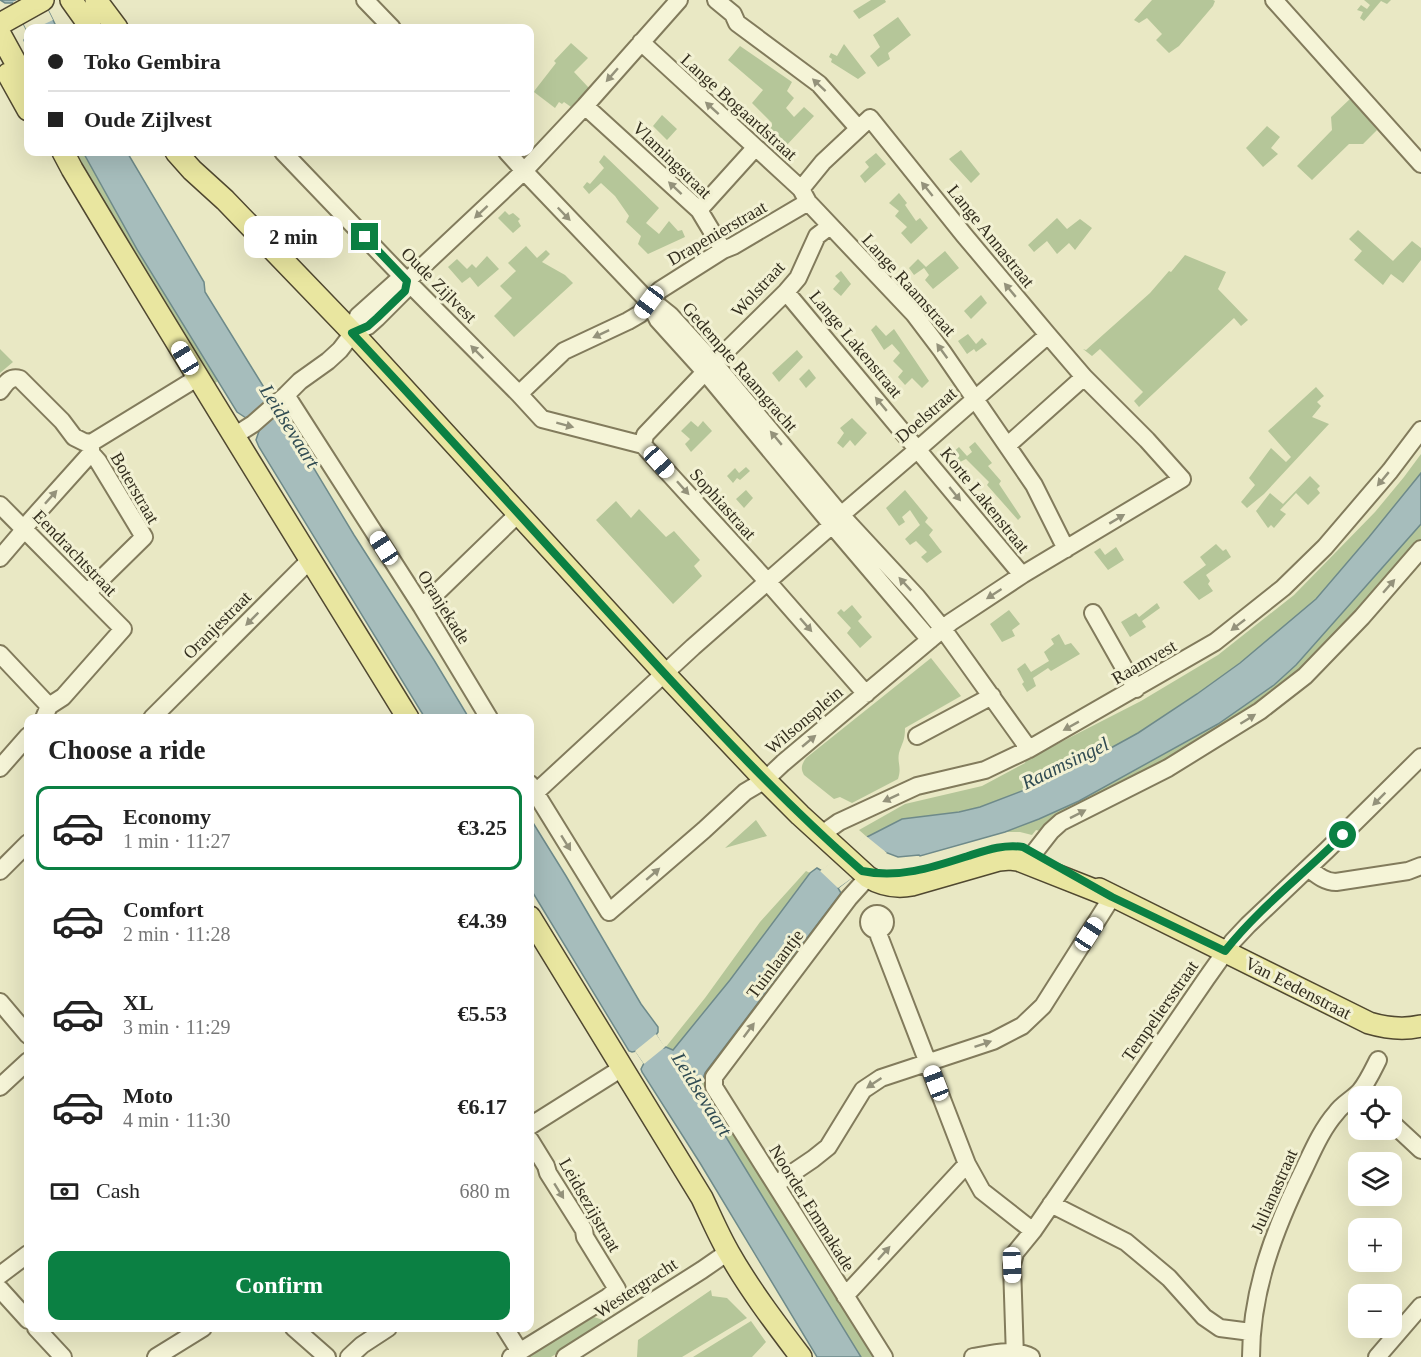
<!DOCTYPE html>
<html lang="en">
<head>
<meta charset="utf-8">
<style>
	:root { --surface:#fff; --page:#f6f6f6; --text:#222; --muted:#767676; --line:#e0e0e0; --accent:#0b8043 }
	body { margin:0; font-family:Georgia,serif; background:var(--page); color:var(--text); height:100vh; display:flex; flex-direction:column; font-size:22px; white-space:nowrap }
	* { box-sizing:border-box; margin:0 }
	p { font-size:20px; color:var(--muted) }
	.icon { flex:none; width:33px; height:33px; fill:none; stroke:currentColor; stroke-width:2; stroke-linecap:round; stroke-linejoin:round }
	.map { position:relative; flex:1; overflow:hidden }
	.details { position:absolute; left:24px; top:714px; width:510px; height:618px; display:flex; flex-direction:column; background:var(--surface); border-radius:12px; box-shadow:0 6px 24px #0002 }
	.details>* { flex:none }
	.hud { position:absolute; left:24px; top:24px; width:510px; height:132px; border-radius:12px; box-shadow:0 6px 24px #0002; display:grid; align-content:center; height:132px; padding:0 24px; background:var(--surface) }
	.fabs { position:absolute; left:1348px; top:1086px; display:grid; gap:12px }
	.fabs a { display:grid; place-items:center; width:54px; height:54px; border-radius:12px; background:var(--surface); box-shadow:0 6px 24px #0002; font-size:30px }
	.end { position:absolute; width:27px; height:27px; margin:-14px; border:8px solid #0b8043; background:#fff; box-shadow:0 0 0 3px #fff }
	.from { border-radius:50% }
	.bubble { position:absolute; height:42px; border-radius:12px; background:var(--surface); box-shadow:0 6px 24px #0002; font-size:20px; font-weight:700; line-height:42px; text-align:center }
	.car { position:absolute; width:18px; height:36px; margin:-18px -9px; border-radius:8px; box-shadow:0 0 4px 2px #0007; background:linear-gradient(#fff 24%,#345 0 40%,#fff 0 76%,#345 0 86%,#fff 0) }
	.hud b { display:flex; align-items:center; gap:21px; height:57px; font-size:22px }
	.hud b+b { border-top:2px solid var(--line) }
	.hud i { width:15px; height:15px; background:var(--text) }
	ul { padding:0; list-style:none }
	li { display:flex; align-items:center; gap:18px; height:84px; margin:0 12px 9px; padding:0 12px; border:3px solid transparent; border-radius:12px }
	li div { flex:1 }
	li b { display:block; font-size:22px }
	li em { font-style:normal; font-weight:700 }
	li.current { border-color:var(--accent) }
	li>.icon { width:54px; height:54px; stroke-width:1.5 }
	h2 { padding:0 24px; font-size:27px; line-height:72px }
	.pay { display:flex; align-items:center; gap:15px; height:66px; padding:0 24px; font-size:22px }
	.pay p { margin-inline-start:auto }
	.primary-button { display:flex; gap:12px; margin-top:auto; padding:12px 24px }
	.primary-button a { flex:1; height:69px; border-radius:12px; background:var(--accent); color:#fff; font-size:24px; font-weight:700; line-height:69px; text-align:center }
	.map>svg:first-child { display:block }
</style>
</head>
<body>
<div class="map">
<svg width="1421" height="1357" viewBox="0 0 1421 1357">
	<rect width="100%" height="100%" fill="#e9e8c4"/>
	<path fill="#b5c699" d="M871 0H885L886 2 859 19 853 11Z
		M1152 0H1213L1215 1 1213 6 1179 46 1169 53 1156 40 1162 34 1147 18 1139 23 1134 20Z
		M1364 0H1391L1387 4 1381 1 1364 21 1360 18 1363 12 1357 10 1361 5 1367 9 1370 5Z
		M898 17 911 35 888 53 890 59 878 67 870 56 880 47 873 35Z
		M571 43 588 58 574 72 589 88 571 107 564 102 562 104 559 102 555 108 534 92 535 90 556 63 554 61Z
		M844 44 866 73 858 79 831 62 832 59 829 57 831 53 837 56Z
		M740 46 792 82 787 91 794 98 786 108 794 117 804 107 814 116 785 147 769 128 772 123 752 103 763 90 728 60Z
		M1351 98 1377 130 1363 144H1349L1312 180 1297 166 1332 130 1331 117Z
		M662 115 677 129 667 140 653 126Z
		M1267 126 1280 137 1271 148 1278 154 1263 167 1246 148Z
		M961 150 980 174 971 183 949 159Z
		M76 152H83L138 251 218 381 214 384 135 254Z
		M876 153 886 164 865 183 860 176 869 167 865 162Z
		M604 155 659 208 646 223 659 234 669 221 678 231 682 230 685 237 648 254 638 244 641 236 626 222 629 216 615 196 601 183 589 194 583 187 587 182 590 184 604 168 599 162Z
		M899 193 907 203 905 205 916 221 920 218 928 228 911 244 901 233 907 227 895 216 899 211 889 203Z
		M505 211 509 215 513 213 520 219 518 221 521 226 513 233 498 218Z
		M1057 218 1067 229 1080 219 1092 228 1075 250 1069 243 1057 254 1047 241 1034 252 1028 245Z
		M1358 230 1393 261 1412 241 1421 248V260L1403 283 1391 274 1383 285 1354 260 1362 251 1349 239Z
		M526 246 537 258 546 250 550 254 542 262 565 275 573 283 514 337 494 316 512 298 500 286 516 271 508 263Z
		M945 251 959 268 933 289 925 280 929 275 924 268 914 275 909 268 918 259 926 267Z
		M1185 255 1226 272 1218 289 1248 320 1241 326 1234 318 1139 407 1134 401 1143 392 1100 349 1092 356 1083 349 1086 350 1150 293 1169 271 1171 272Z
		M487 256 499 269 478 287 470 277 462 283 448 267 457 259 467 269 472 264 476 268Z
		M841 271 851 284 841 296 833 289 840 281 835 276Z
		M981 295 987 303 971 319 964 311Z
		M876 325 886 336 894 329 929 381 922 388 912 378 905 385 898 377 903 371 893 361 900 353 892 344 884 350 871 330Z
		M968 334 976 344 982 338 987 344 976 352 974 349 967 354 958 341Z
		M0 349 13 362 0 373Z
		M797 350 803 357 779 382 772 373Z
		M809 369 816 378 806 388 799 379Z
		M1316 387 1324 396 1317 402 1321 406 1312 417 1329 424 1264 494 1247 508 1241 502 1255 485 1249 478 1271 448 1286 462 1291 457 1268 431Z
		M852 418 867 433 855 446 850 440 843 448 837 443 844 433 840 428Z
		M691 421 698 427 703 421 712 431 691 452 685 444 690 439 681 431Z
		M975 442 992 463 988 466 1001 481 999 484 1021 517 1018 520 987 485 989 482 966 459 958 463 951 454 959 447 967 456 972 452 969 447Z
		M1421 454V474L1369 537 1316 599 1240 663 1197 694 1138 733 1089 760 1043 783 980 807 959 812 902 819 867 837 859 830 905 804 982 786 1025 763 1026 760 1141 701 1218 655 1294 595 1375 512 1404 477Z
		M746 467 750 471 740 480 737 478 733 483 727 476 735 468 739 473Z
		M1310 476 1320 486 1317 489 1320 493 1308 505 1296 493 1280 510 1286 514 1274 528 1271 525 1268 528 1256 511 1270 493 1283 504Z
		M746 490 753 498 744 508 736 499Z
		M905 490 928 518 925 522 933 530 929 535 942 552 927 563 921 557 927 552 916 541 910 545 905 539 920 525 910 510 902 517 905 522 899 526 886 508Z
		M616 501 631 518 639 509 666 537 674 531 700 560 694 566 702 576 673 604 596 520Z
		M1421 524V540L1359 611 1300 670 1257 703 1166 760 1045 825 1040 831 1036 830 1032 835 1020 832H1005L1039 819 1079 801 1218 724 1274 685 1296 665Z
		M1216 544 1223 551 1226 549 1231 557 1206 575 1210 581 1208 584 1213 591 1199 600 1183 582 1206 565 1200 557Z
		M1116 547 1124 560 1108 570 1094 552 1100 548 1105 555Z
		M1157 603 1160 608 1142 621 1146 627 1130 637 1121 622 1136 613 1139 617Z
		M852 605 862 617 858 621 872 637 860 648 847 633 851 628 837 613 841 609 844 612Z
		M1009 610 1020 624 1012 630 1015 636 1002 642 990 624Z
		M1059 634 1065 645 1071 643 1080 654 1051 671 1048 668 1033 678 1036 686 1027 692 1022 684 1024 682 1017 669 1025 663 1031 672 1049 661 1044 652 1054 644 1051 639Z
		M931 658 961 696 905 728C905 741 902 743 899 753 897 763 902 767 898 779L852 803 840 797 834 799 804 775C800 768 802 764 806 758Z
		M756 820 767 836 725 848Z
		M806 871 810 873 730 980 673 1050 670 1048H665L705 998 760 922Z
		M834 902 836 905 711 1076 875 1357H861L702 1098C700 1088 701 1082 705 1073Z
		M711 1290 712 1296 727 1298 747 1318 682 1357H637L638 1340Z
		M594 1317 603 1320 604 1325 551 1357H526Z
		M751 1321 766 1342 752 1357H693Z"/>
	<path fill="#a6bdbc" stroke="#6e8a8a" stroke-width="1.5" d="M0 0H43L57 28H28V51L24 40 28 33 13 3H5Z
		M83 152H127L204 282 205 292 265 389 267 398 264 403 273 418 279 417 286 422 354 535 434 660 469 718H425L259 447 256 440 259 431 250 416 246 418 237 412 138 251Z
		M1421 473V524L1296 665 1274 685 1218 724 1079 801 1039 819 1005 832 920 856 919 855 898 857 885 852 838 888 841 893 705 1073C701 1082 700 1088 702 1098L861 1357H817L700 1163 642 1072 641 1069 644 1063 636 1051 632 1052 629 1051 530 888V818L566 876 641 1004 658 1027V1032L656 1035 664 1048 666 1047 673 1050 730 980 810 873 817 868 822 871 867 837 902 819 959 812 980 807 1043 783 1089 760 1138 733 1197 694 1240 663 1316 599 1369 537Z"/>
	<path fill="#e9e8c4" d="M17 0H43L53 20 36 28H28V33L13 2Z
		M866 836 887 853 838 888 820 871Z
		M656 1034 665 1047 644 1064 635 1051Z"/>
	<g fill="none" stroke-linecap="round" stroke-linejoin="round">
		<defs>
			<path id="minor" d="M365 0 392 28
				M716 0 733 14 737 23 819 84 858 128
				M1274 0 1421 164
				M641 42 801 189 808 202 914 314 942 351 1034 485 1066 549
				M585 106 699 210 723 250
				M283 152 398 272 519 394 542 419 643 445 767 581 866 694
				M507 152 524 171 649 302 658 320 705 372 832 525 930 640
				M699 210 755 148
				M786 292 1022 575
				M650 302 660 307 670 315 714 363 841 515 917 597 943 629 1029 749
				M353 333 368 326 377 318 405 290 407 281 524 171 585 106 679 0
				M0 391C6 383 10 376 20 379L62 421 74 437 84 442 91 443 197 378
				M519 394 564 351 628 321 640 314 660 290 723 250 733 246 808 202
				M286 395 422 607 489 718
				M234 436 253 424 286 395 300 381 328 361 340 350 353 333 358 316 396 282 407 281
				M643 445 645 435 705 372 786 292 798 278 817 236 830 226
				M1008 445 1084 377
				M0 505 123 629 63 697 49 706 44 718
				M0 558 18 537 30 521 91 453V444
				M87 593 144 537 98 461 91 453
				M422 607 518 514
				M1093 613 1136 689
				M0 654 49 706
				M152 718 304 566 311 561
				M917 736 992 696
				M0 768 28 736
				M530 784 609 912 704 830 745 792 765 780 783 763 951 622 1022 575 1182 479 1147 440 1084 377 1048 335 964 235 870 118 823 162 801 189
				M535 793 693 647 832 525 841 515 918 449 1048 335
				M822 834 839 822 917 786 985 770 1029 749 1215 642 1283 588 1325 547 1390 471 1421 430
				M1026 863 1051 831 1061 822 1168 768 1260 711 1305 676 1362 617 1421 549
				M1308 868C1317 875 1325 882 1336 882L1408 871 1421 866
				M0 871 28 843
				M868 877 849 898 714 1077V1087L884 1357
				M869 922a8 8 0 1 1 16 0a8 8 0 1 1-16 0Z
				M878 930 879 936 967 1164 982 1191 1033 1231
				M0 1002 28 1035
				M0 1087 28 1061
				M1392 1123 1421 1150
				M530 1126 622 1068
				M776 1184 813 1159 828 1147 863 1090 881 1078 993 1041 1022 1026 1043 1006 1112 897
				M1051 1204 1126 1242 1169 1278 1204 1317 1220 1328 1251 1332
				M0 1275 28 1254
				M0 1289 28 1320
				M845 1296 967 1164
				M36 1328 63 1357
				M294 1328 327 1357
				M505 1328 520 1352
				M156 1357 203 1328
				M349 1357 362 1345 388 1328
				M511 1357 608 1297 617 1289 585 1237 584 1230 548 1173 546 1166 530 1140
				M565 1357 702 1270 728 1252
				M973 1357C991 1354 1015 1348 1031 1357
				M1015 1357 1012 1265 1015 1253 1033 1231 1206 979 1233 941 1248 925 1327 850 1421 757
				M1251 1357C1251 1290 1275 1228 1304 1169 1313 1150 1322 1129 1336 1113 1342 1104 1353 1099 1360 1091 1367 1083 1373 1070 1378 1060
				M1377 1357 1421 1306"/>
			<path id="major" d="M71 0 91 28
				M96 0 117 28
				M0 24 43 0
				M0 34 28 85
				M8 74 28 110
				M63 152 72 169C182 354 296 536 408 718
				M176 152 192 170 225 200 353 333 664 673 765 780 800 815 868 877C883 886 896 888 912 885L999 860 1010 859 1018 860 1112 897
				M1099 889 1369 1023C1386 1028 1404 1030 1421 1026
				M530 917 702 1198C711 1217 719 1236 729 1253 750 1290 776 1324 801 1357"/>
		</defs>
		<use href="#minor" stroke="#827b5c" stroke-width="20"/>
		<use href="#major" stroke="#504830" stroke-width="24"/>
		<use href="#minor" stroke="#f5f4d7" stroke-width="16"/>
		<use href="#major" stroke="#e9e6a0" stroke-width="21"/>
	</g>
	<defs><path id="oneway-solid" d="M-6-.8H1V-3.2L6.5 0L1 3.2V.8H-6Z" transform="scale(1.5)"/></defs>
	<g fill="#94927b">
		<use href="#oneway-solid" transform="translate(612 75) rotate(131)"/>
		<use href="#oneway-solid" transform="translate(819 85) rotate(-137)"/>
		<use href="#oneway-solid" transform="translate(712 108) rotate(-138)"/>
		<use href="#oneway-solid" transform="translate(675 188) rotate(-137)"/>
		<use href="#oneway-solid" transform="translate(927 189) rotate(-129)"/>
		<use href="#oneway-solid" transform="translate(481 212) rotate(137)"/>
		<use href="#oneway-solid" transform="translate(564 214) rotate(46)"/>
		<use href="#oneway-solid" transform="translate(1010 290) rotate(-130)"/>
		<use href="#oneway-solid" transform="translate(601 334) rotate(155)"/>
		<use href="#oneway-solid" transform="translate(942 351) rotate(-126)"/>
		<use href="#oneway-solid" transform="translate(477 352) rotate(-135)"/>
		<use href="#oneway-solid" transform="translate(881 404) rotate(-130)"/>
		<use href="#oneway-solid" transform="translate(565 425) rotate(15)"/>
		<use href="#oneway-solid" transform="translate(776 438) rotate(-130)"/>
		<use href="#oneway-solid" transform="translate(1383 479) rotate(130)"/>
		<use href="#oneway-solid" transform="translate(683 488) rotate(48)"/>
		<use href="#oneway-solid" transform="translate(955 494) rotate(51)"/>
		<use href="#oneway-solid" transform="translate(51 497) rotate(-48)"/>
		<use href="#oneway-solid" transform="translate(1117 519) rotate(-31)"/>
		<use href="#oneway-solid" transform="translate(905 584) rotate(-133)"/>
		<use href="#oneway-solid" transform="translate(1389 586) rotate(-49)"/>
		<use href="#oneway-solid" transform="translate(994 594) rotate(147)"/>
		<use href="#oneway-solid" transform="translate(252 619) rotate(135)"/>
		<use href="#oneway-solid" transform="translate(806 625) rotate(49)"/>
		<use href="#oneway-solid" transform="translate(1238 625) rotate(142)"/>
		<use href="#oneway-solid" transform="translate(1248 719) rotate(-32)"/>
		<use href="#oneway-solid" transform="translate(1071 726) rotate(151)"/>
		<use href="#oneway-solid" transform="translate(809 741) rotate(-40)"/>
		<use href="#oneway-solid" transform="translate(891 798) rotate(155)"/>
		<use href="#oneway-solid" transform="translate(1379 799) rotate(135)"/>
		<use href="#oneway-solid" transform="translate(1078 814) rotate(-27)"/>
		<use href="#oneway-solid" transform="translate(566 843) rotate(58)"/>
		<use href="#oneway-solid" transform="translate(653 874) rotate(-41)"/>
		<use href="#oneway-solid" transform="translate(749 1030) rotate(-53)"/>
		<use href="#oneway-solid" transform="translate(983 1044) rotate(-19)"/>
		<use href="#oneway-solid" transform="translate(874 1083) rotate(146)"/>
		<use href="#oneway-solid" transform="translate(559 1191) rotate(58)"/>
		<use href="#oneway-solid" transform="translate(884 1253) rotate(-48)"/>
	</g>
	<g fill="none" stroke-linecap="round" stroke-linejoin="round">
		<path stroke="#0b8043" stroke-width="8" d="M365 237 407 281 405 291 377 318 368 326 352 333C443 430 531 528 620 625 698 710 775 795 862 871 899 879 934 867 968 856 987 850 1004 844 1023 847L1112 897 1225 951C1259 908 1304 874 1343 835"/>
	</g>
	<g text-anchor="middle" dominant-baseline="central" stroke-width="6" stroke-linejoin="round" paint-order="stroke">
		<g font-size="18" fill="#342f1f" stroke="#f2f1d3">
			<text transform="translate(739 107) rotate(42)">Lange Bogaardstraat</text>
			<text transform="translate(672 160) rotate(44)">Vlamingstraat</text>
			<text transform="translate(717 233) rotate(-30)">Drapenierstraat</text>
			<text transform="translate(991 236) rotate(51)">Lange Annastraat</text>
			<text transform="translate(439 285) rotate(45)">Oude Zijlvest</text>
			<text transform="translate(909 285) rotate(48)">Lange Raamstraat</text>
			<text transform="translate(758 289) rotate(-47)">Wolstraat</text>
			<text transform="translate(856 344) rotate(50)">Lange Lakenstraat</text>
			<text transform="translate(740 367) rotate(49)">Gedempte Raamgracht</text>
			<text transform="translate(926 415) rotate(-41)">Doelstraat</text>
			<text transform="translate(135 488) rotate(60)">Boterstraat</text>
			<text transform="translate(985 500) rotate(51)">Korte Lakenstraat</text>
			<text transform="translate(723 504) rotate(48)">Sophiastraat</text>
			<text transform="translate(75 553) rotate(46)">Eendrachtstraat</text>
			<text transform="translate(444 607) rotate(58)">Oranjekade</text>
			<text transform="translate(217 625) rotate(-45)">Oranjestraat</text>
			<text transform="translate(1144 662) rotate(-30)">Raamvest</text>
			<text transform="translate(804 720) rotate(-40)">Wilsonsplein</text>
			<text transform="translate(775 964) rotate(-53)">Tuinlaantje</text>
			<text transform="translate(1298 988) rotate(27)">Van Eedenstraat</text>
			<text transform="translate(1160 1011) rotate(-55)">Tempeliersstraat</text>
			<text transform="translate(1274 1191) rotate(-66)">Julianastraat</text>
			<text transform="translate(590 1205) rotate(60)">Leidsezijstraat</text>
			<text transform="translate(812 1208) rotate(58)">Noorder Emmakade</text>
			<text transform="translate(636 1288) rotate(-33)">Westergracht</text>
		</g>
		<g font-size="20" font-style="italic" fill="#304b52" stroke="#f2f1d3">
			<text transform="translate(290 426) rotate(58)">Leidsevaart</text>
			<text transform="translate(1065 763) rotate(-26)">Raamsingel</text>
			<text transform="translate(702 1094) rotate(58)">Leidsevaart</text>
		</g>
	</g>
</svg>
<div class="fabs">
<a><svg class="icon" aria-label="locate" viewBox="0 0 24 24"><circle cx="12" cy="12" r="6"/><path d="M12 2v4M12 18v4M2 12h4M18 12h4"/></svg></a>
<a><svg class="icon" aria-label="layers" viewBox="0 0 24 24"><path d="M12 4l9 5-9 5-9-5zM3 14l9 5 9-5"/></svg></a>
<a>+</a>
<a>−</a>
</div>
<i class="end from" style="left:1343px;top:835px"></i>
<i class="end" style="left:365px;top:237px"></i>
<div class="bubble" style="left:244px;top:216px;width:99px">2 min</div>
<i class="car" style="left:649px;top:302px;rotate:217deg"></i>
<i class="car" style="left:185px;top:358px;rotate:329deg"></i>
<i class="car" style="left:659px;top:462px;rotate:138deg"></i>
<i class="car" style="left:384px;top:548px;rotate:327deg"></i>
<i class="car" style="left:1089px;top:934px;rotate:33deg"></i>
<i class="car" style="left:936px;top:1083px;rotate:339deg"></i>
<i class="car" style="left:1012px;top:1265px;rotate:178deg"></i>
<div class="hud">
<b><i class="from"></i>Toko Gembira</b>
<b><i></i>Oude Zijlvest</b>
</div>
<section class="details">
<h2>Choose a ride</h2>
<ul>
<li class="current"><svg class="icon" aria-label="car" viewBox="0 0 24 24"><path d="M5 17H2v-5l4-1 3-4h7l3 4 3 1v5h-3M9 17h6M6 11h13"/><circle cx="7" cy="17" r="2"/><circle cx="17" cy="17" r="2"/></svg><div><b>Economy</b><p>1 min · 11:27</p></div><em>€3.25</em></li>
<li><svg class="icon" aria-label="car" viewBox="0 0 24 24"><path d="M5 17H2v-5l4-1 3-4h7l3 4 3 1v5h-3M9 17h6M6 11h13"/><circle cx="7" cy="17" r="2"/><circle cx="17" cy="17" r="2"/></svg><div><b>Comfort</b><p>2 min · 11:28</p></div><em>€4.39</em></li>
<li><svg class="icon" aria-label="car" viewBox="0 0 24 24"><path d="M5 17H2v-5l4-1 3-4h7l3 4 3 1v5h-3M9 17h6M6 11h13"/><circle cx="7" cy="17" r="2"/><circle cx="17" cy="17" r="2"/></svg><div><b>XL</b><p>3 min · 11:29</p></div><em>€5.53</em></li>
<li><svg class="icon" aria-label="car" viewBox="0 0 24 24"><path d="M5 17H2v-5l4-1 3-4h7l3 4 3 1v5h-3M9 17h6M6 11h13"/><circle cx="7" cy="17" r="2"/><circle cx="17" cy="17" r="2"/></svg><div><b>Moto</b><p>4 min · 11:30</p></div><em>€6.17</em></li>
</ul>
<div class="pay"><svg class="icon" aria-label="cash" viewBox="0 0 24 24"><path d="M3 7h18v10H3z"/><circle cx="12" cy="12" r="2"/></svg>Cash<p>680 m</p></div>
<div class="primary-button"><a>Confirm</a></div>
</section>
</div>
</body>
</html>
